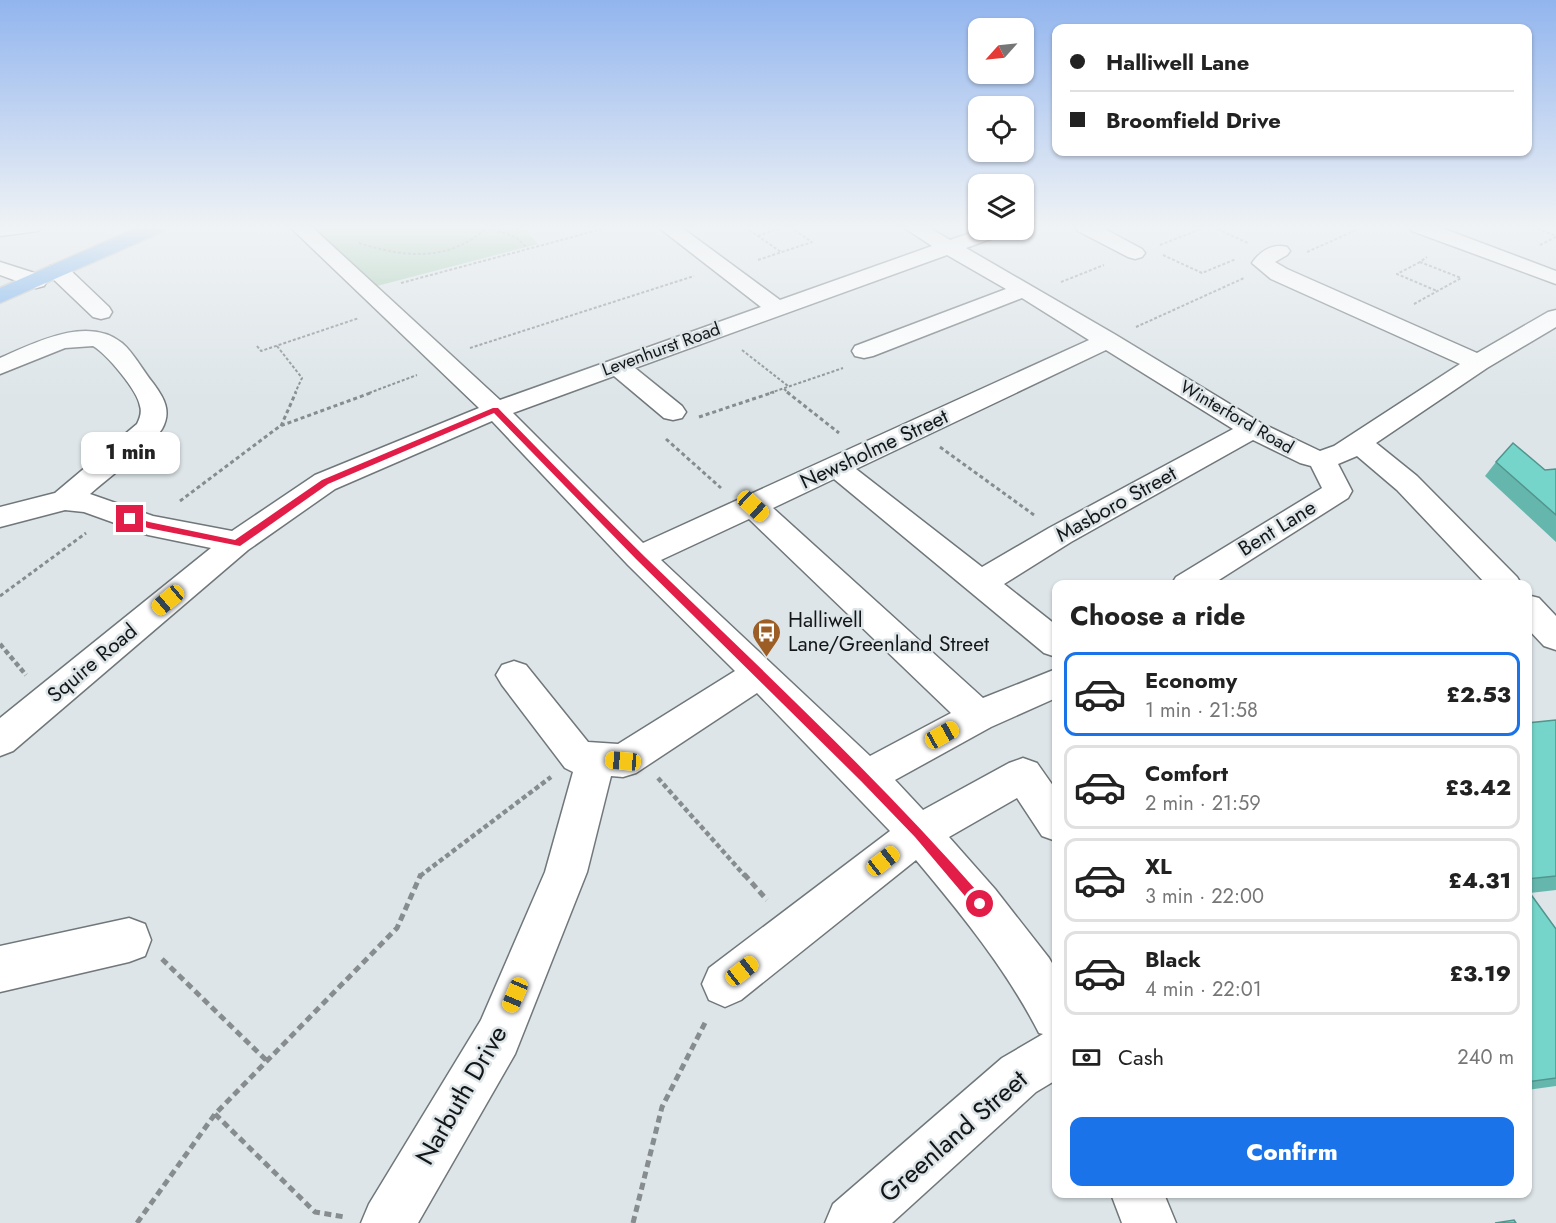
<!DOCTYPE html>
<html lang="en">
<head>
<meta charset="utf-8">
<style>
	:root { --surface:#fff; --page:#f2f2f2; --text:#222; --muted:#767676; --line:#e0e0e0; --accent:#1a73e8 }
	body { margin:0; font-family:Jost,sans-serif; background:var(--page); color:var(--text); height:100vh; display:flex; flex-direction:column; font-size:22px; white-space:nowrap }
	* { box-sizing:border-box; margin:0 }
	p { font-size:20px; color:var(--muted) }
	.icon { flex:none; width:33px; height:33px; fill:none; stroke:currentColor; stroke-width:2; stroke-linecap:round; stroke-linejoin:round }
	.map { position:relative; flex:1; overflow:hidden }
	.drawer { position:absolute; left:1052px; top:580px; width:480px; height:618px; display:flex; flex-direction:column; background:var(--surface); border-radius:12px; box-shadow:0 2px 4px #0004 }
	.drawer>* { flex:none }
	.guide { position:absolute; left:1052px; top:24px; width:480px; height:132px; border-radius:12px; box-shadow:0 2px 4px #0004; display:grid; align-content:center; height:132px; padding:0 18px; background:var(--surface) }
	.needle { width:39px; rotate:243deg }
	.controls { position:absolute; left:968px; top:18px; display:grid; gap:12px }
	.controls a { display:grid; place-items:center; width:66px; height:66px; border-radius:12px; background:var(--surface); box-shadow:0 2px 4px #0004; font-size:30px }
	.end { position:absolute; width:27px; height:27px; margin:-14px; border:8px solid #e11d48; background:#fff; box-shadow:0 0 0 3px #fff }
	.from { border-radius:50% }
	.bubble { position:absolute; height:42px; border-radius:12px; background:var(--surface); box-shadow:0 2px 4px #0004; font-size:20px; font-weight:800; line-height:42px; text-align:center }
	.car { position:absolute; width:18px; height:36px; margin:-18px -9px; border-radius:8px; box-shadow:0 0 4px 2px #0007; background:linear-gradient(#f5c518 24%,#345 0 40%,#f5c518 0 76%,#345 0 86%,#f5c518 0) }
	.guide b { display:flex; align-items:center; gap:21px; height:57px; font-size:22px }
	.guide b+b { border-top:2px solid var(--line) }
	.guide i { width:15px; height:15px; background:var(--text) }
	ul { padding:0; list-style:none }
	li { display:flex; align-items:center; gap:18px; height:84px; margin:0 12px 9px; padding:0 6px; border:3px solid var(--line); border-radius:12px }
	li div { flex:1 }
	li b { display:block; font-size:22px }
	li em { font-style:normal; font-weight:800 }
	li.selected { border-color:var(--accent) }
	li>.icon { width:54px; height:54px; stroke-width:1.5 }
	h2 { padding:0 18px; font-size:27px; line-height:72px }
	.pay { display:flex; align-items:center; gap:15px; height:66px; padding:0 18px; font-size:22px }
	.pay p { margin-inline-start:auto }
	.action { display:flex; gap:12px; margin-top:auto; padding:12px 18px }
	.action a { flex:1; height:69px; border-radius:12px; background:var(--accent); color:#fff; font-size:24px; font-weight:800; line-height:69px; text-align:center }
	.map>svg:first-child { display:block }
</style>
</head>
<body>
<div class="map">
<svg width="1556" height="1223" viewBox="0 0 1556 1223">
	<rect width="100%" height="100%" fill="#dde5e8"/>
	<path fill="#9cc9aa" d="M310 227H523L538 244 373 287Z"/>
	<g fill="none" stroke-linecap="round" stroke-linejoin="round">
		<defs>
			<path id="minor" d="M0 227H41L38 231 0 236Z
				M290 227H312L500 400 761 307 658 227H681L780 300 932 246 903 227H928L950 240 979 230H1007L1004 234 966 248 1116 335 1261 423 1320 451 1334 446 1460 364 1271 279 1252 263C1260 251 1273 243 1287 247L1290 251 1287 255 1275 262 1287 269 1477 353 1548 312 1556 310V327L1487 368 1376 443 1417 476 1517 577 1522 585H1487L1397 490 1357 456 1338 464 1352 491 1348 498 1211 585H1171L1176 577 1322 488 1311 466 1300 463 1253 440 1071 542 1004 584 1056 625V657L1044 653 834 479 773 508 983 698 1056 669V698L991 727 895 780 923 810 1009 763 1023 758 1037 763 1056 790V841L1042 836 1017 798 949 837 995 889 1049 958 1056 970V1080L1036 1092 892 1223H825L833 1204 1002 1058 1043 1034 1039 1033C1006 969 962 915 916 860L741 1000 725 1007 709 1000 702 984 709 968 890 831 757 693 636 773 623 777 611 776 587 872 515 1054 418 1223H361L369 1204 481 1020 545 872 573 772 565 768 502 685 496 675 502 665 514 661 526 665 588 742 618 744 735 671 628 565 492 421 335 489 248 550 13 751 0 756V718L211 548 148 535 84 512 65 510 0 527V507L55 493 137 424C140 418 142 412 140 406 138 391 107 354 93 346L65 348 0 374V358C35 343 87 315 122 343 134 353 143 371 153 383 164 398 172 411 162 429 153 444 106 480 90 494L153 516 232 531 315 475 479 408ZM947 255 1006 289 855 346 852 351 855 356 864 358 873 356 1022 298 1089 340 643 543 513 413 614 376 664 418 673 420 682 418 686 412 682 406 635 368ZM1106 350 1233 429 1049 528 982 567 856 469ZM749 519 951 713 870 756 661 560Z
				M1075 227H1101L1142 249 1145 253 1142 257 1135 259 1128 257 1078 231Z
				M1409 227H1439L1556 271V284L1412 231Z
				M0 262 44 276 47 281 44 286 36 288 0 275Z
				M58 265 66 266 109 307 112 312 109 317 101 319 93 317 50 276 47 271 50 266Z
				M1527 595 1539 598 1556 616V650L1544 646 1527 628Z
				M129 918 145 924 151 940 145 956 129 962 0 992V946Z
				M1111 1194H1164L1176 1223H1122Z"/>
			<path id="highway" d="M139 227H167L164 231 0 303V288Z"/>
		</defs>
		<use href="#minor" stroke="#70777a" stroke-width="3"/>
		<use href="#highway" stroke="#c2c3c3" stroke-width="3"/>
		<path stroke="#878d8f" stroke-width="2" stroke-dasharray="3 2" stroke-linecap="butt" d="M745 227 781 252
			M1213 227 1248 243
			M1533 227 1556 236
			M488 228 516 237 528 249
			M758 236 783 227
			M359 243C406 258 449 262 488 227
			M1160 245 1206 227
			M1540 245 1556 237
			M1307 252 1363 227
			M1163 255 1202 273 1236 259
			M758 260 812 242 790 227
			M1420 262 1397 274 1437 291
			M1061 282 1104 265
			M401 283 610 227
			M1414 304 1461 278 1420 262 1427 257
			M1136 327 1244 278
			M257 346 261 351 359 318
			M277 346 302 378 295 393
			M470 348 694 276
			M742 350 788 386
			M784 389 789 393
			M369 393 417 375
			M770 393 843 368"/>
		<path stroke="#878d8f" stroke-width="3" stroke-dasharray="4 3" stroke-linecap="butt" d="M787 392 839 433
			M699 417 774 392
			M281 426 296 392
			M666 439 721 488
			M940 447 1034 515
			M180 501 280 426 373 392
			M0 596 86 533"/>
		<path stroke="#878d8f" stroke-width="4.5" stroke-dasharray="5 3" stroke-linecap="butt" d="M0 644 26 675
			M658 778 745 876
			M420 876 551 777"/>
		<path stroke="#878d8f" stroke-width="5" stroke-dasharray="7 4.5" stroke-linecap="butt" d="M744 874 767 900
			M162 959 267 1061
			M215 1114 315 1212 345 1217
			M137 1223 215 1114 397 928 421 874
			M633 1223 662 1107 707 1019"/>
		<use href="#minor" fill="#fff" fill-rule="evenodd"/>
		<use href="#highway" fill="#6dacec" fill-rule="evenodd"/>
	</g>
	<path fill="#65b7ae" d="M1496 462 1545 470 1556 469V542L1485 476Z
		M1556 720V890L1530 893 1556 929V1086L1527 1090V723Z"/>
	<path fill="#75d5ca" stroke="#52958d" stroke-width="1.5" d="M1513 443 1545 470 1556 469V515L1496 462Z
		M1556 720V876L1527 879V723Z
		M1527 889 1556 929V1078L1527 1082Z
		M1514 1220 1516 1223H1495Z"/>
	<linearGradient id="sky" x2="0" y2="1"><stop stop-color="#92b5ee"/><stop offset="0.57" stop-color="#f0f3f5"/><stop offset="1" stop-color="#f0f3f5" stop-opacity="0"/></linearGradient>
	<rect width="1556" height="399" fill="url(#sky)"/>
	<path fill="#e11d48" d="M493 408H498C547 458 595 508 645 557 761 669 878 778 984 899L986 904 984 908 980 910 975 908 915 837 861 781 636 559 494 413 328 484 240 546 148 528 126 519 130 516 149 522 235 540 322 480Z"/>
	<defs>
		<symbol id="bus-pin" viewBox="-11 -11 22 30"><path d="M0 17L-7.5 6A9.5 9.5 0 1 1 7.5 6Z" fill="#9c5e24" stroke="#dde5e8"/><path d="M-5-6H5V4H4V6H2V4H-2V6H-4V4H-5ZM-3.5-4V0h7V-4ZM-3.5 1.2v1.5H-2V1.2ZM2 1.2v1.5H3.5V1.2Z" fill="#fff"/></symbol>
	</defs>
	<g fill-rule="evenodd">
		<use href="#bus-pin" x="750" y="616" width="33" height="45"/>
	</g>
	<g text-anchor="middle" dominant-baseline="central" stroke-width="5" stroke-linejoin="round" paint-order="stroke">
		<g font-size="18" fill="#141718" stroke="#dde5e8">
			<text transform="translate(661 349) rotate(-20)">Levenhurst Road</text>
			<text transform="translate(1237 417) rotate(30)">Winterford Road</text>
		</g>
		<g font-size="21" fill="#141718" stroke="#dde5e8">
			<text transform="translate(874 449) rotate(-25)">Newsholme Street</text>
			<text transform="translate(1116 504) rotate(-29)">Masboro Street</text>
			<text transform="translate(1277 528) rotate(-32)">Bent Lane</text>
			<text transform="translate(92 663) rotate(-40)">Squire Road</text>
		</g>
		<g font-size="21" fill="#141718" stroke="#dde5e8" text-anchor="start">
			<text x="788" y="620">Halliwell<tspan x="788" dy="24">Lane/Greenland Street</tspan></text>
		</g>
		<g font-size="26" fill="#141718" stroke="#dde5e8">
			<text transform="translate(461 1095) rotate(-60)">Narbuth Drive</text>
			<text transform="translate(953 1136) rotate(-41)">Greenland Street</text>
		</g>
	</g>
</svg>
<div class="controls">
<a><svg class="needle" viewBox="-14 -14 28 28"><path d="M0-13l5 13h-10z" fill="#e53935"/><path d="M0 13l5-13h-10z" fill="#767676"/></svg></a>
<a><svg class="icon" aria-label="locate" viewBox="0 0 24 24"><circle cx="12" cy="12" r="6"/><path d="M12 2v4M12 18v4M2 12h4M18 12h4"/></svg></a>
<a><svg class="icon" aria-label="layers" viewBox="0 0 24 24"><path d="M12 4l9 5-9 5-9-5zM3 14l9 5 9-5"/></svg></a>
</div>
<i class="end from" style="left:980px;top:904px"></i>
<i class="end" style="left:130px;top:519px"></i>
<div class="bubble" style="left:81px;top:432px;width:99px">1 min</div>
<i class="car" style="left:753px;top:506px;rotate:133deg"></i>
<i class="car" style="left:168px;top:600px;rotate:230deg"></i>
<i class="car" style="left:942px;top:735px;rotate:61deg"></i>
<i class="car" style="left:623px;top:761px;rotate:275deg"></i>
<i class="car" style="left:883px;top:861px;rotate:52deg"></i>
<i class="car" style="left:742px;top:971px;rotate:52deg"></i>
<i class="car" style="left:515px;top:995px;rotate:203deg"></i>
<div class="guide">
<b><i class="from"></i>Halliwell Lane</b>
<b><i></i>Broomfield Drive</b>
</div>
<section class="drawer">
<h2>Choose a ride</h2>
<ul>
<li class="selected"><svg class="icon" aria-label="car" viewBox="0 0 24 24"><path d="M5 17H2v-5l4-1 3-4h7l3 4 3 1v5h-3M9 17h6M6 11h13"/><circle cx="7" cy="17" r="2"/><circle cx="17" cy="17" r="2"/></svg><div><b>Economy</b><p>1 min · 21:58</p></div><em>£2.53</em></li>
<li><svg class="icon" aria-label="car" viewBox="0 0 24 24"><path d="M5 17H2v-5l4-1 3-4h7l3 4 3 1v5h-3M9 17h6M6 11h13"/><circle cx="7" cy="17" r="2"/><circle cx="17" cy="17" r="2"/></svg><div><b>Comfort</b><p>2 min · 21:59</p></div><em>£3.42</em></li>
<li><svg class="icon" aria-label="car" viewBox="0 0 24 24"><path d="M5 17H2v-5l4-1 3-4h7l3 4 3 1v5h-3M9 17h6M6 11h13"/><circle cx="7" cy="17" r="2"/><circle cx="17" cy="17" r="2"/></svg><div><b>XL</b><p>3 min · 22:00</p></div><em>£4.31</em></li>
<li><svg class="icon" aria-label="car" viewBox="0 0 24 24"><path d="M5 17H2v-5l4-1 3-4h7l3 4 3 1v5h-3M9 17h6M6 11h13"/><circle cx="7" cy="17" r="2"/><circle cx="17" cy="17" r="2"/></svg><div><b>Black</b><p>4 min · 22:01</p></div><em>£3.19</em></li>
</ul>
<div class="pay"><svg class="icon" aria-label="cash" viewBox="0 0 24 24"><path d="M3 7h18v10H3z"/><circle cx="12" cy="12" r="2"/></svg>Cash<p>240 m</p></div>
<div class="action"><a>Confirm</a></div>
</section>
</div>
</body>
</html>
